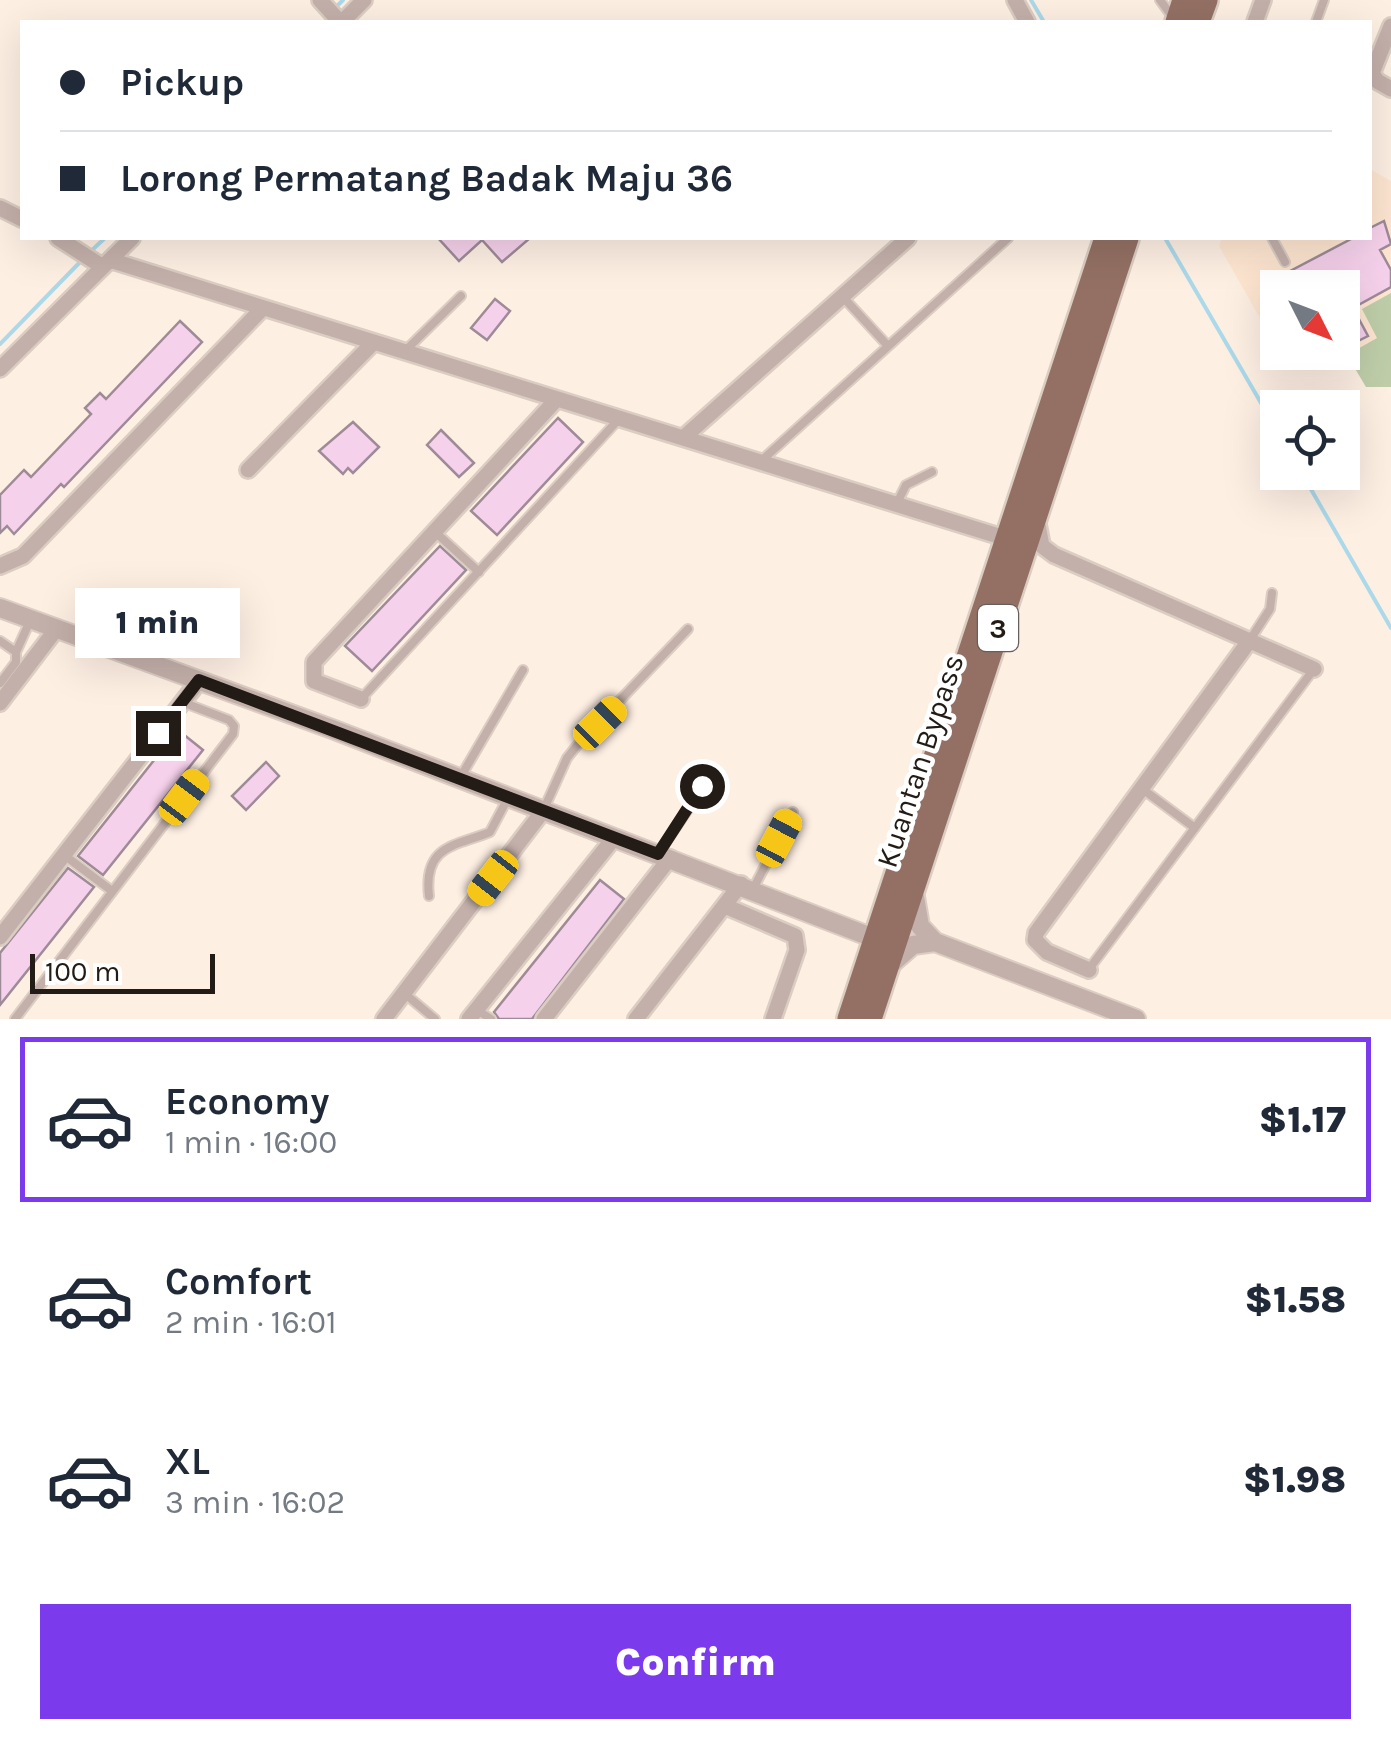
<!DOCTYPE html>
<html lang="en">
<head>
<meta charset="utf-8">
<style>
	:root { --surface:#fff; --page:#f2f2f3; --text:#1f2937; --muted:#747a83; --line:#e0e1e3; --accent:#7c3aed }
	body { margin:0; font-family:Karla,sans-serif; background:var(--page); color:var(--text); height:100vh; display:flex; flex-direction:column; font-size:38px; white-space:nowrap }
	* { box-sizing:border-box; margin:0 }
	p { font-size:32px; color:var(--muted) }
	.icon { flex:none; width:55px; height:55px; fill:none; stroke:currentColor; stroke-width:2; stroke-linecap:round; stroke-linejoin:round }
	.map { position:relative; height:1019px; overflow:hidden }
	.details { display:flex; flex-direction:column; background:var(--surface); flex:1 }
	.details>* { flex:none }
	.hud { position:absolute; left:20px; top:20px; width:1352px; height:220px; border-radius:0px; box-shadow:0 10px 40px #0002; display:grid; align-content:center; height:220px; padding:0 40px; background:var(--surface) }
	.needle { width:65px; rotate:132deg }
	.controls { position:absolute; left:1260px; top:270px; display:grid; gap:20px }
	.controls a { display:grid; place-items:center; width:100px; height:100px; border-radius:0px; background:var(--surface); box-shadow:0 10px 40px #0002; font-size:50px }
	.scale { position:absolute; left:30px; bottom:25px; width:185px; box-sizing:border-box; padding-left:10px; border:5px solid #221b16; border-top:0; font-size:28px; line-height:35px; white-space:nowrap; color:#221b16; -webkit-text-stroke:8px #fff; paint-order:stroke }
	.end { position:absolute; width:45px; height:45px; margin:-22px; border:12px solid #221b16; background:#fff; box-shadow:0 0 0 5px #fff }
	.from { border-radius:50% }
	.bubble { position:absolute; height:70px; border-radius:0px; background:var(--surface); box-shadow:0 10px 40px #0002; font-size:32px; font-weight:800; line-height:70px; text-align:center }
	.car { position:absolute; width:30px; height:60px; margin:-30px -15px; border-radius:12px; box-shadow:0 0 8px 2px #0007; background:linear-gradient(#f5c518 24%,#345 0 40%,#f5c518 0 76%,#345 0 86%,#f5c518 0) }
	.hud b { display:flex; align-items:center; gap:35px; height:95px; font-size:38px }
	.hud b+b { border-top:2px solid var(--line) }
	.hud i { width:25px; height:25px; background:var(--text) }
	ul { padding:18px 0 0; list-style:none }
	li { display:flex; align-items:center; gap:30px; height:165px; margin:0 20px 15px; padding:0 20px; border:5px solid transparent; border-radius:0px }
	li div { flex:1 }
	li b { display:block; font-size:38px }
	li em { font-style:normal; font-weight:800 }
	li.active { border-color:var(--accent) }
	li>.icon { width:90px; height:90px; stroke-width:1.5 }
	.cta { display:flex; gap:20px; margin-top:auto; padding:20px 40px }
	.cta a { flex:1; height:115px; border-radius:0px; background:var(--accent); color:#fff; font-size:40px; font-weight:800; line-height:115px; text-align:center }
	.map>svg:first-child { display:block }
</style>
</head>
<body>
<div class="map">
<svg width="1391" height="1019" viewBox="0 0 1391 1019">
	<rect width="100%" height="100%" fill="#feefe3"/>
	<path fill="#fee6d1" d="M1370 169 1391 181V387H1366L1347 355 1286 362 1280 353 1342 352V288H1278L1277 348 1219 246 1222 238H1370Z"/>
	<path fill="#bfcea9" d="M1391 293V387H1366L1347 355 1377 338 1362 309Z"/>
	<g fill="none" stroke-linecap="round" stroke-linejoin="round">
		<path stroke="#abd9ea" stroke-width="4" d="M1031 0 1044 22
			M334 9 343 0
			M1165 238 1278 432
			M91 251 105 238
			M0 344 84 258
			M1301 472 1391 628"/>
	</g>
	<path fill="#f6d1eb" stroke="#9d8b98" stroke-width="2.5" d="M1384 221 1391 244 1380 250 1391 270V287L1353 308 1368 336 1342 349V288H1276L1273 280 1353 238H1370V228Z
		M438 238H530L502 262 482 240 459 261Z
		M495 299 510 311 487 340 471 328Z
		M180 321 202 342 64 487 61 484 14 534 7 526 0 533V495L24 470 31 477 91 414 85 408 100 393 106 399Z
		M558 418 583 442 497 535 471 511Z
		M353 422 379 447 353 473 348 468 343 474 319 451Z
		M441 430 474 463 459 477 427 445Z
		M440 546 466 570 372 671 345 646Z
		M178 730 203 750 103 875 78 856Z
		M266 762 279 776 246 810 232 796Z
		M68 868 94 887 0 1005V953Z
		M600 880 624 899 532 1019H499L494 1012Z"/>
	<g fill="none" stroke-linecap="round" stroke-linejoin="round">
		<defs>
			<path id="service" d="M1160 0 1174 19
				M1316 22 1324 0
				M1272 238 1285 262
				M842 296 888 346
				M406 350 461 296
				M761 461 1008 238
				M897 503 906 485 932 472
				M434 531 479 572
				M1250 640 1270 609 1272 593
				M0 641 16 652
				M0 683 16 662V652L30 621
				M361 699 619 419
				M460 778 523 670
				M1141 788 1195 828
				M543 811 567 758 579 743 688 629
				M658 854 703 787
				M64 855 112 891
				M753 889 793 812
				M429 896C423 844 457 846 490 832L508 798
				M1089 969 1314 669
				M404 993 435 1019
				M477 1010 491 1019
				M15 1019 233 734 234 726 229 720 182 702"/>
			<path id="minor" d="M320 0 340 22
				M1015 0 1027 22
				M342 22 364 0
				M1255 22 1263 0
				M1391 26 1372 73 1377 81 1391 89
				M0 208 22 219
				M58 238 103 267
				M110 260 1008 539
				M0 369 132 238
				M683 438 908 238
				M248 470 372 344
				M1037 520 1042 546 1054 555 1314 669
				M0 566 23 556 261 310
				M361 699 314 681V662L557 399
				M0 703 57 628
				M725 906 795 936 797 950 773 1019
				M0 937 199 681
				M1089 970 1047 952 1035 940 1036 933 1250 640
				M384 1019 543 811
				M469 1019 614 838
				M544 1019 670 858
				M636 1019 741 884"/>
			<path id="tertiary" d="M0 608 332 729 876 939
				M915 897 920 926 935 942 1136 1019
				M889 966 913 945 935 942"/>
			<path id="trunk" d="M1178 22 1185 0
				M1197 22 1205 0
				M850 1019 1107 238
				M869 1019 1126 238"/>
		</defs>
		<use href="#service" stroke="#dbcdc2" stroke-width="12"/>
		<use href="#minor" stroke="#dbcdc2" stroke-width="20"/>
		<use href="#tertiary" stroke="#dbcdc2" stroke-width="22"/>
		<use href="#trunk" stroke="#dbcdc2" stroke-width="30"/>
		<use href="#service" stroke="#c4b0ab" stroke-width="8"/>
		<use href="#minor" stroke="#c4b0ab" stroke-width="15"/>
		<use href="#tertiary" stroke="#c4b0ab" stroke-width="18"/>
		<use href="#trunk" stroke="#947064" stroke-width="25"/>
	</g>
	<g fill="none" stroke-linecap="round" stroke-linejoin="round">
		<path stroke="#221b16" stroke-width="12" d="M158 733 199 680 658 854 702 786"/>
	</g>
	<g text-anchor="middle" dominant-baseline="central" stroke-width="9" stroke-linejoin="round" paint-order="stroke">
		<rect fill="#fff" stroke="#645f5c" stroke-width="2.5" x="978" y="605" width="40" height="46" rx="8"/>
		<g font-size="28" font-weight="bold" fill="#221b16">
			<text x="998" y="628">3</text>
		</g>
		<g font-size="30" fill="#221b16" stroke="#fff">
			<text transform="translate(920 761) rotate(-72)">Kuantan Bypass</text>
		</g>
	</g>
</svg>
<div class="controls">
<a><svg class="needle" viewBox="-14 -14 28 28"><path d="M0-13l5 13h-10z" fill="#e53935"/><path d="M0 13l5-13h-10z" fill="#747a83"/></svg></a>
<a><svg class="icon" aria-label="locate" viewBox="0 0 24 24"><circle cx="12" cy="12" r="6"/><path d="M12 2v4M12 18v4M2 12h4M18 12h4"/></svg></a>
</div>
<div class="scale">100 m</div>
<i class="end from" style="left:702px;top:786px"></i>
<i class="end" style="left:158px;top:733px"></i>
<div class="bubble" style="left:75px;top:588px;width:165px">1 min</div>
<i class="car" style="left:600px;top:723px;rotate:45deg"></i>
<i class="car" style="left:184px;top:797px;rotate:37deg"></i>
<i class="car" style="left:779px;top:838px;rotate:28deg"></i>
<i class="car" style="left:493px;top:878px;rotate:218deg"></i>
<div class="hud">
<b><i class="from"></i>Pickup</b>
<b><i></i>Lorong Permatang Badak Maju 36</b>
</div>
</div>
<section class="details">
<ul>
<li class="active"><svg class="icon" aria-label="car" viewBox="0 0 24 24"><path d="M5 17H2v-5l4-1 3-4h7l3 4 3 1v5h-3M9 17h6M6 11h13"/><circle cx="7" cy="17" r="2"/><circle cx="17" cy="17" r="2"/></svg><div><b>Economy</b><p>1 min · 16:00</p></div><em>$1.17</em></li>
<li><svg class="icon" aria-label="car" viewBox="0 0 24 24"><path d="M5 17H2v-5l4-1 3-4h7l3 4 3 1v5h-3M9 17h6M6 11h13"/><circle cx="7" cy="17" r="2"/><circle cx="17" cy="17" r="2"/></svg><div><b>Comfort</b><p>2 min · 16:01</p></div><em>$1.58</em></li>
<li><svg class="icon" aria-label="car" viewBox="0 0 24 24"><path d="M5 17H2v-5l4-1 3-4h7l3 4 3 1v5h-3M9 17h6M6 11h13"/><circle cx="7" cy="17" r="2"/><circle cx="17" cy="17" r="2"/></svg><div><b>XL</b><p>3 min · 16:02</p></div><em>$1.98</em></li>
</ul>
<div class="cta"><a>Confirm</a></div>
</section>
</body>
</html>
